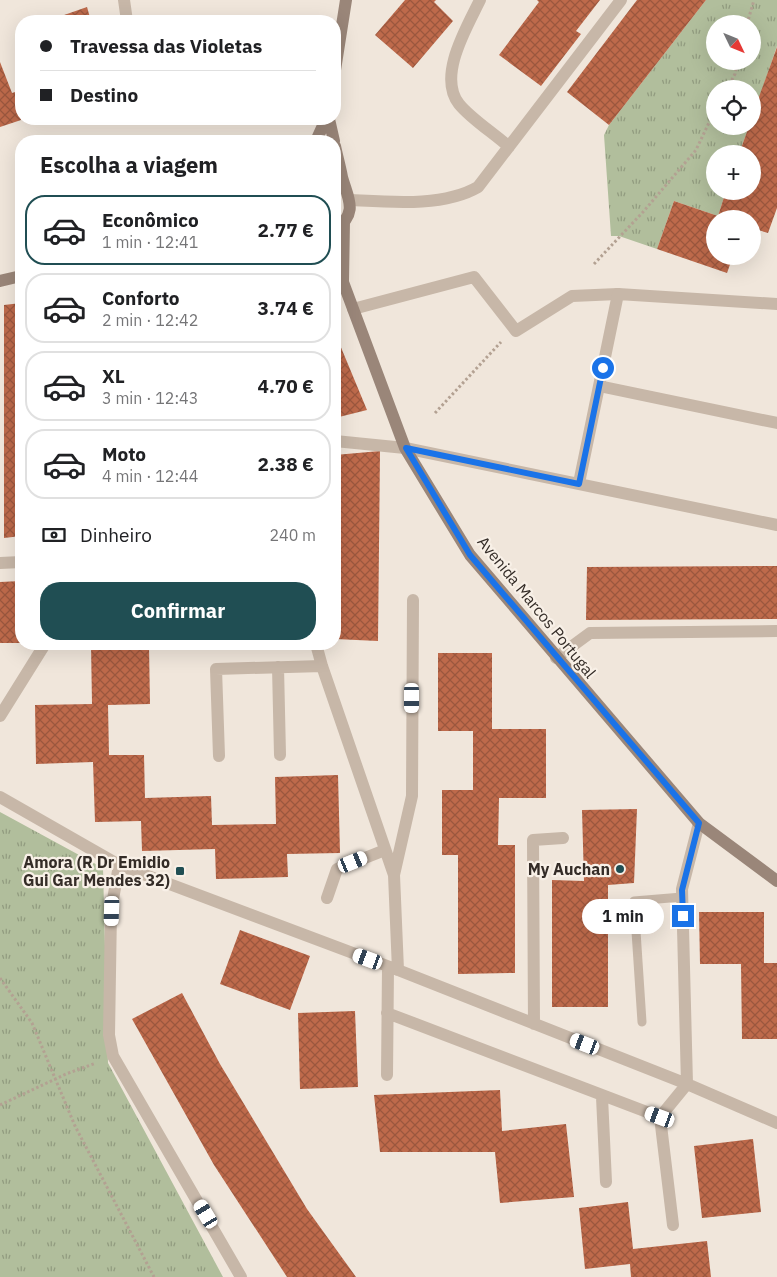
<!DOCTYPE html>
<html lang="pt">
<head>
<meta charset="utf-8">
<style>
	:root { --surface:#fff; --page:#f2f2f2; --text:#202124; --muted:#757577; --line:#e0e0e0; --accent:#204e53 }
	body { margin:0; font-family:"IBM Plex Sans",sans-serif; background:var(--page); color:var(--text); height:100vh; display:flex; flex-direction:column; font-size:19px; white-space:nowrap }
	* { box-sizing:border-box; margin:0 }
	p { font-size:16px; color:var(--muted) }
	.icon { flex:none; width:28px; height:28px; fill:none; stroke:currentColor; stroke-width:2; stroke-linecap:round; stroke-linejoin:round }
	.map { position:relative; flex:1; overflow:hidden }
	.sheet { position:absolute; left:15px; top:135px; width:326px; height:515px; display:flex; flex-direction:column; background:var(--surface); border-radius:20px; box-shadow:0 5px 20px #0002 }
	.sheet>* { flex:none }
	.top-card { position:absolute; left:15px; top:15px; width:326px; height:110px; border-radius:20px; box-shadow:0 5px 20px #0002; display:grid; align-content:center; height:110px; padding:0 25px; background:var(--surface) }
	.needle { width:32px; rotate:133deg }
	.buttons { position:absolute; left:706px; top:15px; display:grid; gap:10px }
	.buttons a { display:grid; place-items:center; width:55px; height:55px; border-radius:50%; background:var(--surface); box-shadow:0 5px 20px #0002; font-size:25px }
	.end { position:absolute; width:22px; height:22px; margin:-11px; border:6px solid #1a73e8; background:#fff; box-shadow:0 0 0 2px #fff }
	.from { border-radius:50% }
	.bubble { position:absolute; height:35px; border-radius:18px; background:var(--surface); box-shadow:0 5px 20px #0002; font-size:16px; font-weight:800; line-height:35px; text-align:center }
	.car { position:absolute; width:15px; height:30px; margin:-15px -8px; border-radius:6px; box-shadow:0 0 4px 1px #0007; background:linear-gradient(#fff 24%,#345 0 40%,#fff 0 76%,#345 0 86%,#fff 0) }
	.top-card b { display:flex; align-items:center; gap:18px; height:48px; font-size:19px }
	.top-card b+b { border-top:1px solid var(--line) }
	.top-card i { width:12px; height:12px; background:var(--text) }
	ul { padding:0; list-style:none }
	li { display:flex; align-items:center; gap:15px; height:70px; margin:0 10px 8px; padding:0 15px; border:2px solid var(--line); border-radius:20px }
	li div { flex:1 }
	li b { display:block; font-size:19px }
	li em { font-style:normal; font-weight:800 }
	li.active { border-color:var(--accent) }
	li>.icon { width:45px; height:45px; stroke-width:1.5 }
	h2 { padding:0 25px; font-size:22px; line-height:60px }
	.pay { display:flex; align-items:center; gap:12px; height:55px; padding:0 25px; font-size:19px }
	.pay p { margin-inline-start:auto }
	.primary-button { display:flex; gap:10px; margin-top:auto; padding:10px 25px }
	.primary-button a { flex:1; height:58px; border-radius:20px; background:var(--accent); color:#fff; font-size:20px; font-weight:800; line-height:58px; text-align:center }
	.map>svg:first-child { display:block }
</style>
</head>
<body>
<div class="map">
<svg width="777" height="1277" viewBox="0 0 777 1277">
	<defs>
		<pattern id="grass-tufts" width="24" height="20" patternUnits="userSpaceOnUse" patternTransform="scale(1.25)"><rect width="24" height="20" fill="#b1be9c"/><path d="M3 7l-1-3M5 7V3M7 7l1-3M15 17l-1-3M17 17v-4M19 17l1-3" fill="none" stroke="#919b7f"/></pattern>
		<pattern id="building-cross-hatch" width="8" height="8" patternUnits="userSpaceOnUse" patternTransform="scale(1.25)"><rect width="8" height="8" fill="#be6a4b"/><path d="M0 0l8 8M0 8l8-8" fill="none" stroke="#9b573e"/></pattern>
	</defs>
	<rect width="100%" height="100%" fill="#f0e6db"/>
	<path fill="url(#grass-tufts)" fill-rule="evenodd" d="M706 0H777V46L753 116 752 89H715V126H749L739 154H715V191H726L718 216 674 201 657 249 619 236H611L604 135 609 125ZM715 24H752V61H715Z
		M0 812 103 868 108 1063 223 1277H0Z"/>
	<path fill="url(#building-cross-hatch)" d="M405 0H436L434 2 453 21 413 68 375 35Z
		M537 0H600L576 31 581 34 541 86 499 55 539 2Z
		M637 0H706L609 125 567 92Z
		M87 7 91 21H47Z
		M777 47V208L768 233 752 228V219H715V256H733L727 273 657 249 674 201 718 216 726 191H752V154H739L749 126H752V116Z
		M0 62 12 93 18 91 21 101V120L0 127Z
		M21 303V536L4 538V305Z
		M335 333 367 410 335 418Z
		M380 451 378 641 335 639V455Z
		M777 566V619L586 620 587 567Z
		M21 581V643H0V582Z
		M91 644H181L149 646 150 704 108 705 109 755H144L145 798 211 796 212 825 276 824 275 777 338 775 340 853 287 854 288 877 216 879 215 849 142 851 141 821 95 822 93 762 36 764 35 705 92 704Z
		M438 653H492V729H546V798H499L498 845H515V973L458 974V855H442V790H473V731H438Z
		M637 809 634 883 608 885V1007H552V880L584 881 582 810Z
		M699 912H764V963H777V1039H742L741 964H700Z
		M240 930 310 956 290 1010 220 984Z
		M182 993 220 1064 307 1209 356 1277H287L214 1165 132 1019Z
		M355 1011 358 1087 300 1089 298 1013Z
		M500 1090 502 1131 566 1124 574 1197 500 1203 495 1152H380L374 1095Z
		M753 1139 761 1212 702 1218 694 1146Z
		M628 1202 633 1249 707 1241 711 1277H631L630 1264 585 1269 579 1208Z"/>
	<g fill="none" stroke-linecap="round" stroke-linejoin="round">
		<path stroke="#b3a192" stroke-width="3" stroke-dasharray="2.5 2.5" stroke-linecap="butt" d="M747 24 754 0
			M727 89 735 74 738 61
			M594 264 643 212 696 150 715 110
			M435 413 501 342
			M0 978 32 1023 75 1126 154 1277
			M0 1105 66 1074 96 1063"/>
		<path stroke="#c7b7a8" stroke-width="9" d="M642 1022 634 901 682 897"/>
		<path stroke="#c7b7a8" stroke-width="12" d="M353 309 474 277 516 331 572 296 618 294
			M335 441 405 448"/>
		<path stroke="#c7b7a8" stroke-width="12" d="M124 0 127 21
			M480 0C467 27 437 76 459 104 471 119 495 134 509 147
			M351 200C390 202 444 207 478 187L621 0
			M599 386 777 423
			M405 448 777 525
			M579 483 618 294 777 304
			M0 563 21 562
			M316 644 322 666 394 875 412 796 413 600
			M556 658 590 633 777 631
			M278 667 280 755
			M0 716 45 644
			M219 756 216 669 322 666
			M0 797 119 865 398 970 687 1084 777 1123
			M119 865 111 911 109 1035 113 1056 241 1277
			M394 875 398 970
			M327 898 337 869 385 850
			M387 1013 660 1117 687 1084 682 889 699 823
			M534 1024 533 840 563 838
			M387 1075 388 967
			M602 1097 606 1182
			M660 1117 673 1225"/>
		<path stroke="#9a8679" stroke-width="12" d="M335 70 346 0
			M329 119 334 141
			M316 141 326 119
			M335 146C337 156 340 166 342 177 348 199 359 212 335 230
			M335 272 343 282 405 448 470 555 699 823 777 881
			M0 281 21 276
			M343 282 344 221"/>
	</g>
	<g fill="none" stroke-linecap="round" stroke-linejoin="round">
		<path stroke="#1a73e8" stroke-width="6" d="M603 368 579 484 406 448 470 555 699 823 682 890 683 916"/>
	</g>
	<g fill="#204e53" stroke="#f8f0e7" stroke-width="2">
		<circle cx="620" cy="869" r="5"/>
		<rect x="175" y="866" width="10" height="10" rx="2.5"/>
	</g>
	<g text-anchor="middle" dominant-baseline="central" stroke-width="4.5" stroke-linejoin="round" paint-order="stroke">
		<g font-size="16" fill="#342c27" stroke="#f8f0e7">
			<text transform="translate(537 607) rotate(51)">Avenida Marcos Portugal</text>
		</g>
		<g font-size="16" font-weight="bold" fill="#342c27" stroke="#f8f0e7" text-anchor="end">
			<text x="170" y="862">Amora (R Dr Emidio<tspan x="170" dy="18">Gui Gar Mendes 32)</tspan></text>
			<text x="610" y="869">My Auchan</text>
		</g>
	</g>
</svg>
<div class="buttons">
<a><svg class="needle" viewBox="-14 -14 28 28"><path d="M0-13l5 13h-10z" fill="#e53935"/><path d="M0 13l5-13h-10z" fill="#757577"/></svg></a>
<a><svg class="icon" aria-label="locate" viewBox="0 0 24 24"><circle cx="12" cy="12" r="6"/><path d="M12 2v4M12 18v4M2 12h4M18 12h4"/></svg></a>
<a>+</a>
<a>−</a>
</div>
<i class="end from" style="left:603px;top:368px"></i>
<i class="end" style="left:683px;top:916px"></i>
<div class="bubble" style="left:582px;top:899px;width:82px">1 min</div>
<i class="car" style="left:412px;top:698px;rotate:180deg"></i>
<i class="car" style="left:353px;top:862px;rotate:68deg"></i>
<i class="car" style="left:112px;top:911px;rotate:182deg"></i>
<i class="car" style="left:368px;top:959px;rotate:290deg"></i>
<i class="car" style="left:585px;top:1044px;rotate:291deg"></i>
<i class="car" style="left:660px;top:1117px;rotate:290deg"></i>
<i class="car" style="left:206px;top:1214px;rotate:329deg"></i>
<div class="top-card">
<b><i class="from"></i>Travessa das Violetas</b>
<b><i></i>Destino</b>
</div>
<section class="sheet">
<h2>Escolha a viagem</h2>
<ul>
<li class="active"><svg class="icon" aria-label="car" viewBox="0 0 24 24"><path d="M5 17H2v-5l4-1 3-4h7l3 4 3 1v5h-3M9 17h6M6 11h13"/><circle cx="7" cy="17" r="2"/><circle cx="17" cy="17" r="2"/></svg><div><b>Econômico</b><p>1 min · 12:41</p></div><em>2.77 €</em></li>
<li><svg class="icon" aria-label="car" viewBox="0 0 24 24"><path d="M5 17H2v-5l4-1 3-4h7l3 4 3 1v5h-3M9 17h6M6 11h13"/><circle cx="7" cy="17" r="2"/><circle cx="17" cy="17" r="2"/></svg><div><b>Conforto</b><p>2 min · 12:42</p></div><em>3.74 €</em></li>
<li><svg class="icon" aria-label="car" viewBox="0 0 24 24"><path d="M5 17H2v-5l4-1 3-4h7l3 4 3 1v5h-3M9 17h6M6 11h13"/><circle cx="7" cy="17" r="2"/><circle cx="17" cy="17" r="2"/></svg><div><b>XL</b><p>3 min · 12:43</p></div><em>4.70 €</em></li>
<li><svg class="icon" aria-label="car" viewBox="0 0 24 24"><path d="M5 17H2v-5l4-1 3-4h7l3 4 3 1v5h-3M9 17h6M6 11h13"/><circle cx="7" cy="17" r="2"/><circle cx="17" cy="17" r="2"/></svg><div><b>Moto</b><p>4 min · 12:44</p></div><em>2.38 €</em></li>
</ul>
<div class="pay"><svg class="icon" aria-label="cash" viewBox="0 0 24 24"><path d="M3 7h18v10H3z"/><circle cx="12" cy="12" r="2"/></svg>Dinheiro<p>240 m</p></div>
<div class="primary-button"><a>Confirmar</a></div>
</section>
</div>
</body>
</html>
